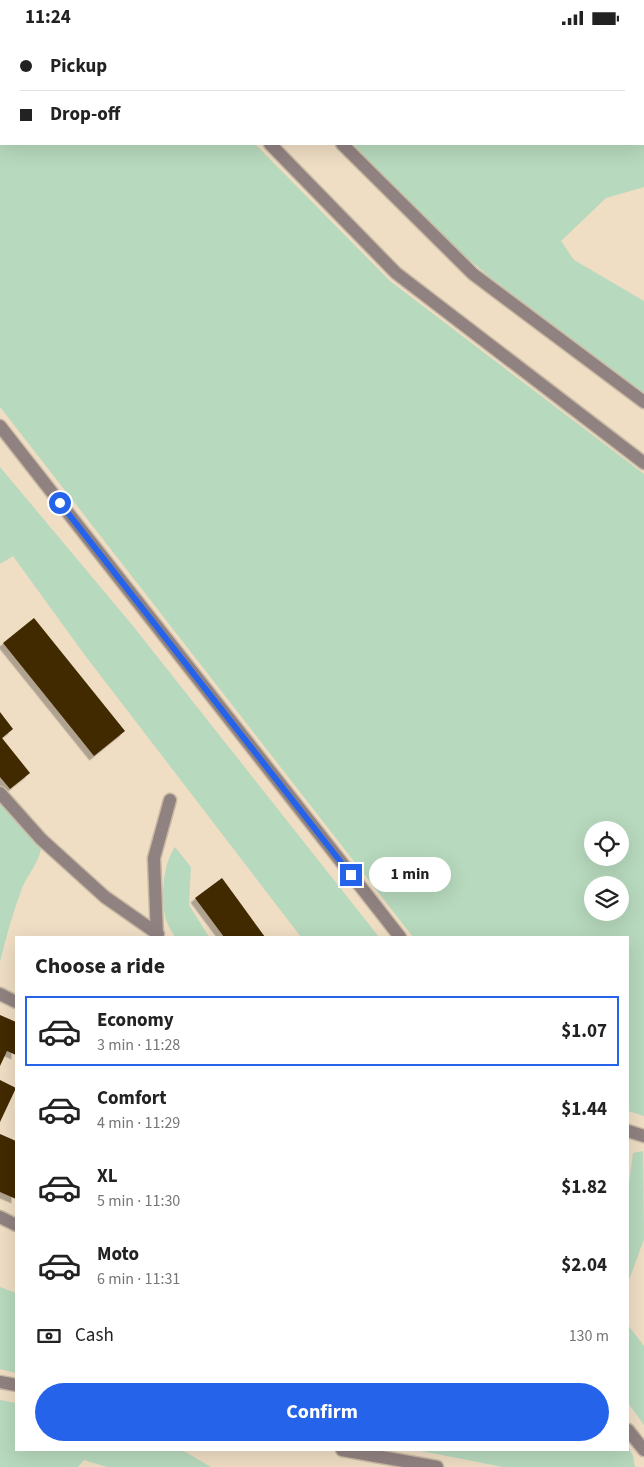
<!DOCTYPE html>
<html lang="en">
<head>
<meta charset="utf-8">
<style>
	:root { --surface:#fff; --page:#f6f6f6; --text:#222; --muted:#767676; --line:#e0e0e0; --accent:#2563eb }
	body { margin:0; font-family:"Source Sans 3",sans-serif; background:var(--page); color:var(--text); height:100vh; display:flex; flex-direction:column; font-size:19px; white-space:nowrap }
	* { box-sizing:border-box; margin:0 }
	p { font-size:16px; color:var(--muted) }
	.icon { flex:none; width:28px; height:28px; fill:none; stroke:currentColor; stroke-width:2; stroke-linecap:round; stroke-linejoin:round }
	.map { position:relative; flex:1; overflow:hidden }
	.sheet { position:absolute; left:15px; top:901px; width:614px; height:515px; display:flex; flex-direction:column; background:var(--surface); border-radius:0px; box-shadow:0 5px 20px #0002 }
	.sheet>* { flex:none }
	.top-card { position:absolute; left:0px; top:0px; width:645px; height:110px; box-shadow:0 5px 20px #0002; display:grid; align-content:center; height:110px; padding:0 20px; background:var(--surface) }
	.controls { position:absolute; left:584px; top:786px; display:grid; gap:10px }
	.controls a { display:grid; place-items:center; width:45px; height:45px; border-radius:50%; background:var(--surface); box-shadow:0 5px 20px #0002; font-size:25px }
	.end { position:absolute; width:22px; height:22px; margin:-11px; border:6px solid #2563eb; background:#fff; box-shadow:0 0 0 2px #fff }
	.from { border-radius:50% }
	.bubble { position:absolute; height:35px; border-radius:18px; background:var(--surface); box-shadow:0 5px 20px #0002; font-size:16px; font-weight:700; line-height:35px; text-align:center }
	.top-card b { display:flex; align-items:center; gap:18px; height:48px; font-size:19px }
	.top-card b+b { border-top:1px solid var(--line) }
	.top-card i { width:12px; height:12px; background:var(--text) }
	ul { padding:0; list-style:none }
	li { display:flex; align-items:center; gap:15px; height:70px; margin:0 10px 8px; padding:0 10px; border:2px solid transparent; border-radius:0px }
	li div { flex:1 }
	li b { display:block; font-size:19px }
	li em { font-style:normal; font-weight:700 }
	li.selected { border-color:var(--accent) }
	li>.icon { width:45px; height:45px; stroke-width:1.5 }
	h2 { padding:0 20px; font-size:22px; line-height:60px }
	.pay { display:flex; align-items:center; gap:12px; height:55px; padding:0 20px; font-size:19px }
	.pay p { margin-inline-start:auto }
	.cta { display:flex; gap:10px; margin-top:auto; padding:10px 20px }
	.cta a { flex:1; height:58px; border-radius:30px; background:var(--accent); color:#fff; font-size:20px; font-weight:700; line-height:58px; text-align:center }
	.status { display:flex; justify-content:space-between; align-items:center; height:35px; padding:0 25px; background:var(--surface); direction:ltr }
	.status svg { height:14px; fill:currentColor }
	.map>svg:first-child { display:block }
</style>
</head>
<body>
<div class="status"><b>11:24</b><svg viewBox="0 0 49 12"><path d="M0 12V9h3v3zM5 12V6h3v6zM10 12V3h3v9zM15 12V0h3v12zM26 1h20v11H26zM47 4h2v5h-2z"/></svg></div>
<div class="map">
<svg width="644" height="1432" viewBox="0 0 644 1432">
	<defs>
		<filter id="shadow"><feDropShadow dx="-4.5" dy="4.5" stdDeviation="0" flood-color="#0004"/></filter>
	</defs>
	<rect width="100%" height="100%" fill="#efddc4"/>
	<path fill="#b7d9bd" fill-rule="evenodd" d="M0 0 149 1H1V109H255L390 246 644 439V1081L628 1076V902H413L0 372ZM592 795H620V822H592ZM592 850H620V878H592Z
		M248 0H644V152L606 163 561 206 574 225 644 266V358L491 243 445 204 353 109H644V1Z
		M0 432 133 591 379 902H301L84 619 13 521 0 529Z
		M0 769 41 814C38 829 28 839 22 853 13 877 6 902 0 927Z
		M175 812 191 832 189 870 209 902H175C172 897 168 891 166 885 160 865 163 828 175 812Z
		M643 1116 644 1204 628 1248V1156L633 1118Z
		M0 1252 16 1258V1338L0 1334Z
		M628 1290 644 1311V1390L628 1368Z
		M0 1365 16 1368V1415H182L211 1432H107L84 1425 78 1432H0Z
		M628 1411 633 1421 635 1432H503L416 1415H628Z"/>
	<path fill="#422a00" filter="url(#shadow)" d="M34 583 125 696 94 721 3 608Z
		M0 677 13 694 2 703 30 738 10 754 0 742Z
		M222 843 241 869 265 902H224L195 863Z
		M0 980 16 987V1020L7 1016 0 1031Z
		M0 1045 16 1053 0 1087Z
		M0 1099 16 1106V1164L0 1157Z"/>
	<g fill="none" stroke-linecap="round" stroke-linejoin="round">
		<defs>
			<path id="lane" d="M238 0 239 1
				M342 109 473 239 644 367
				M0 758 41 804 105 862 158 899
				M157 902 154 823 170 765
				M0 959 16 967
				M0 1182 16 1190"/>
			<path id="street" d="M164 0 165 1
				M270 109 396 238 644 428
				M0 391 400 902
				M628 1096 644 1101
				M0 1347 16 1350
				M628 1395 644 1415
				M342 1415 437 1432"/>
		</defs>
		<use href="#lane" stroke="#c8b9a3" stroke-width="15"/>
		<use href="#street" stroke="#c8b9a3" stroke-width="15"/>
		<use href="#lane" stroke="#908281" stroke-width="12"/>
		<use href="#street" stroke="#908281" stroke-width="12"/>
	</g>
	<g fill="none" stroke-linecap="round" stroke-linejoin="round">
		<path stroke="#2563eb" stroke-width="6" d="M60 468 351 840"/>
	</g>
</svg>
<div class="controls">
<a><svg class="icon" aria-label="locate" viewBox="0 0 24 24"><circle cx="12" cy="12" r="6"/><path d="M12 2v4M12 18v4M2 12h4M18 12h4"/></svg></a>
<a><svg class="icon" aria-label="layers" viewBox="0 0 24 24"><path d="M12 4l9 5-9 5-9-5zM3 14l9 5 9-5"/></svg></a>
</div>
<i class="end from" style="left:60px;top:468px"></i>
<i class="end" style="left:351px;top:840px"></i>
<div class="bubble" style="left:369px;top:822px;width:82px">1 min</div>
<div class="top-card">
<b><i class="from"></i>Pickup</b>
<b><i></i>Drop-off</b>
</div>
<section class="sheet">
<h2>Choose a ride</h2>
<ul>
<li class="selected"><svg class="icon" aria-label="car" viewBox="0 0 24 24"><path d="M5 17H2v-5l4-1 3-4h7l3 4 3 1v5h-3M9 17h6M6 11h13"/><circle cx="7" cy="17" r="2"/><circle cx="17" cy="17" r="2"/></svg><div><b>Economy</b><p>3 min · 11:28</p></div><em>$1.07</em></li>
<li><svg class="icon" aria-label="car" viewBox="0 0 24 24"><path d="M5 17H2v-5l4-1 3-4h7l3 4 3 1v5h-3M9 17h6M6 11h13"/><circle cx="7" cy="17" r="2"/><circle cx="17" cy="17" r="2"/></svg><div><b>Comfort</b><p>4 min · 11:29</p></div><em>$1.44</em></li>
<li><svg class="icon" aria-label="car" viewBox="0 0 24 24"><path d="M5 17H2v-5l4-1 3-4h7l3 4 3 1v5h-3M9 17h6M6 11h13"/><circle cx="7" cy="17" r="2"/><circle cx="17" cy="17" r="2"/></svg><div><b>XL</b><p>5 min · 11:30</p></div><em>$1.82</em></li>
<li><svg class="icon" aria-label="car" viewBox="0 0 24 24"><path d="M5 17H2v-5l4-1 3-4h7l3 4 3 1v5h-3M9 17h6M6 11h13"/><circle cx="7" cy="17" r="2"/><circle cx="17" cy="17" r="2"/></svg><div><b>Moto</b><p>6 min · 11:31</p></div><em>$2.04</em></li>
</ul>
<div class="pay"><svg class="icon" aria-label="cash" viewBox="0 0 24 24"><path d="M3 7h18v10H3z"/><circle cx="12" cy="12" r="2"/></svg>Cash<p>130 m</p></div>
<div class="cta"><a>Confirm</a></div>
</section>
</div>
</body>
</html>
